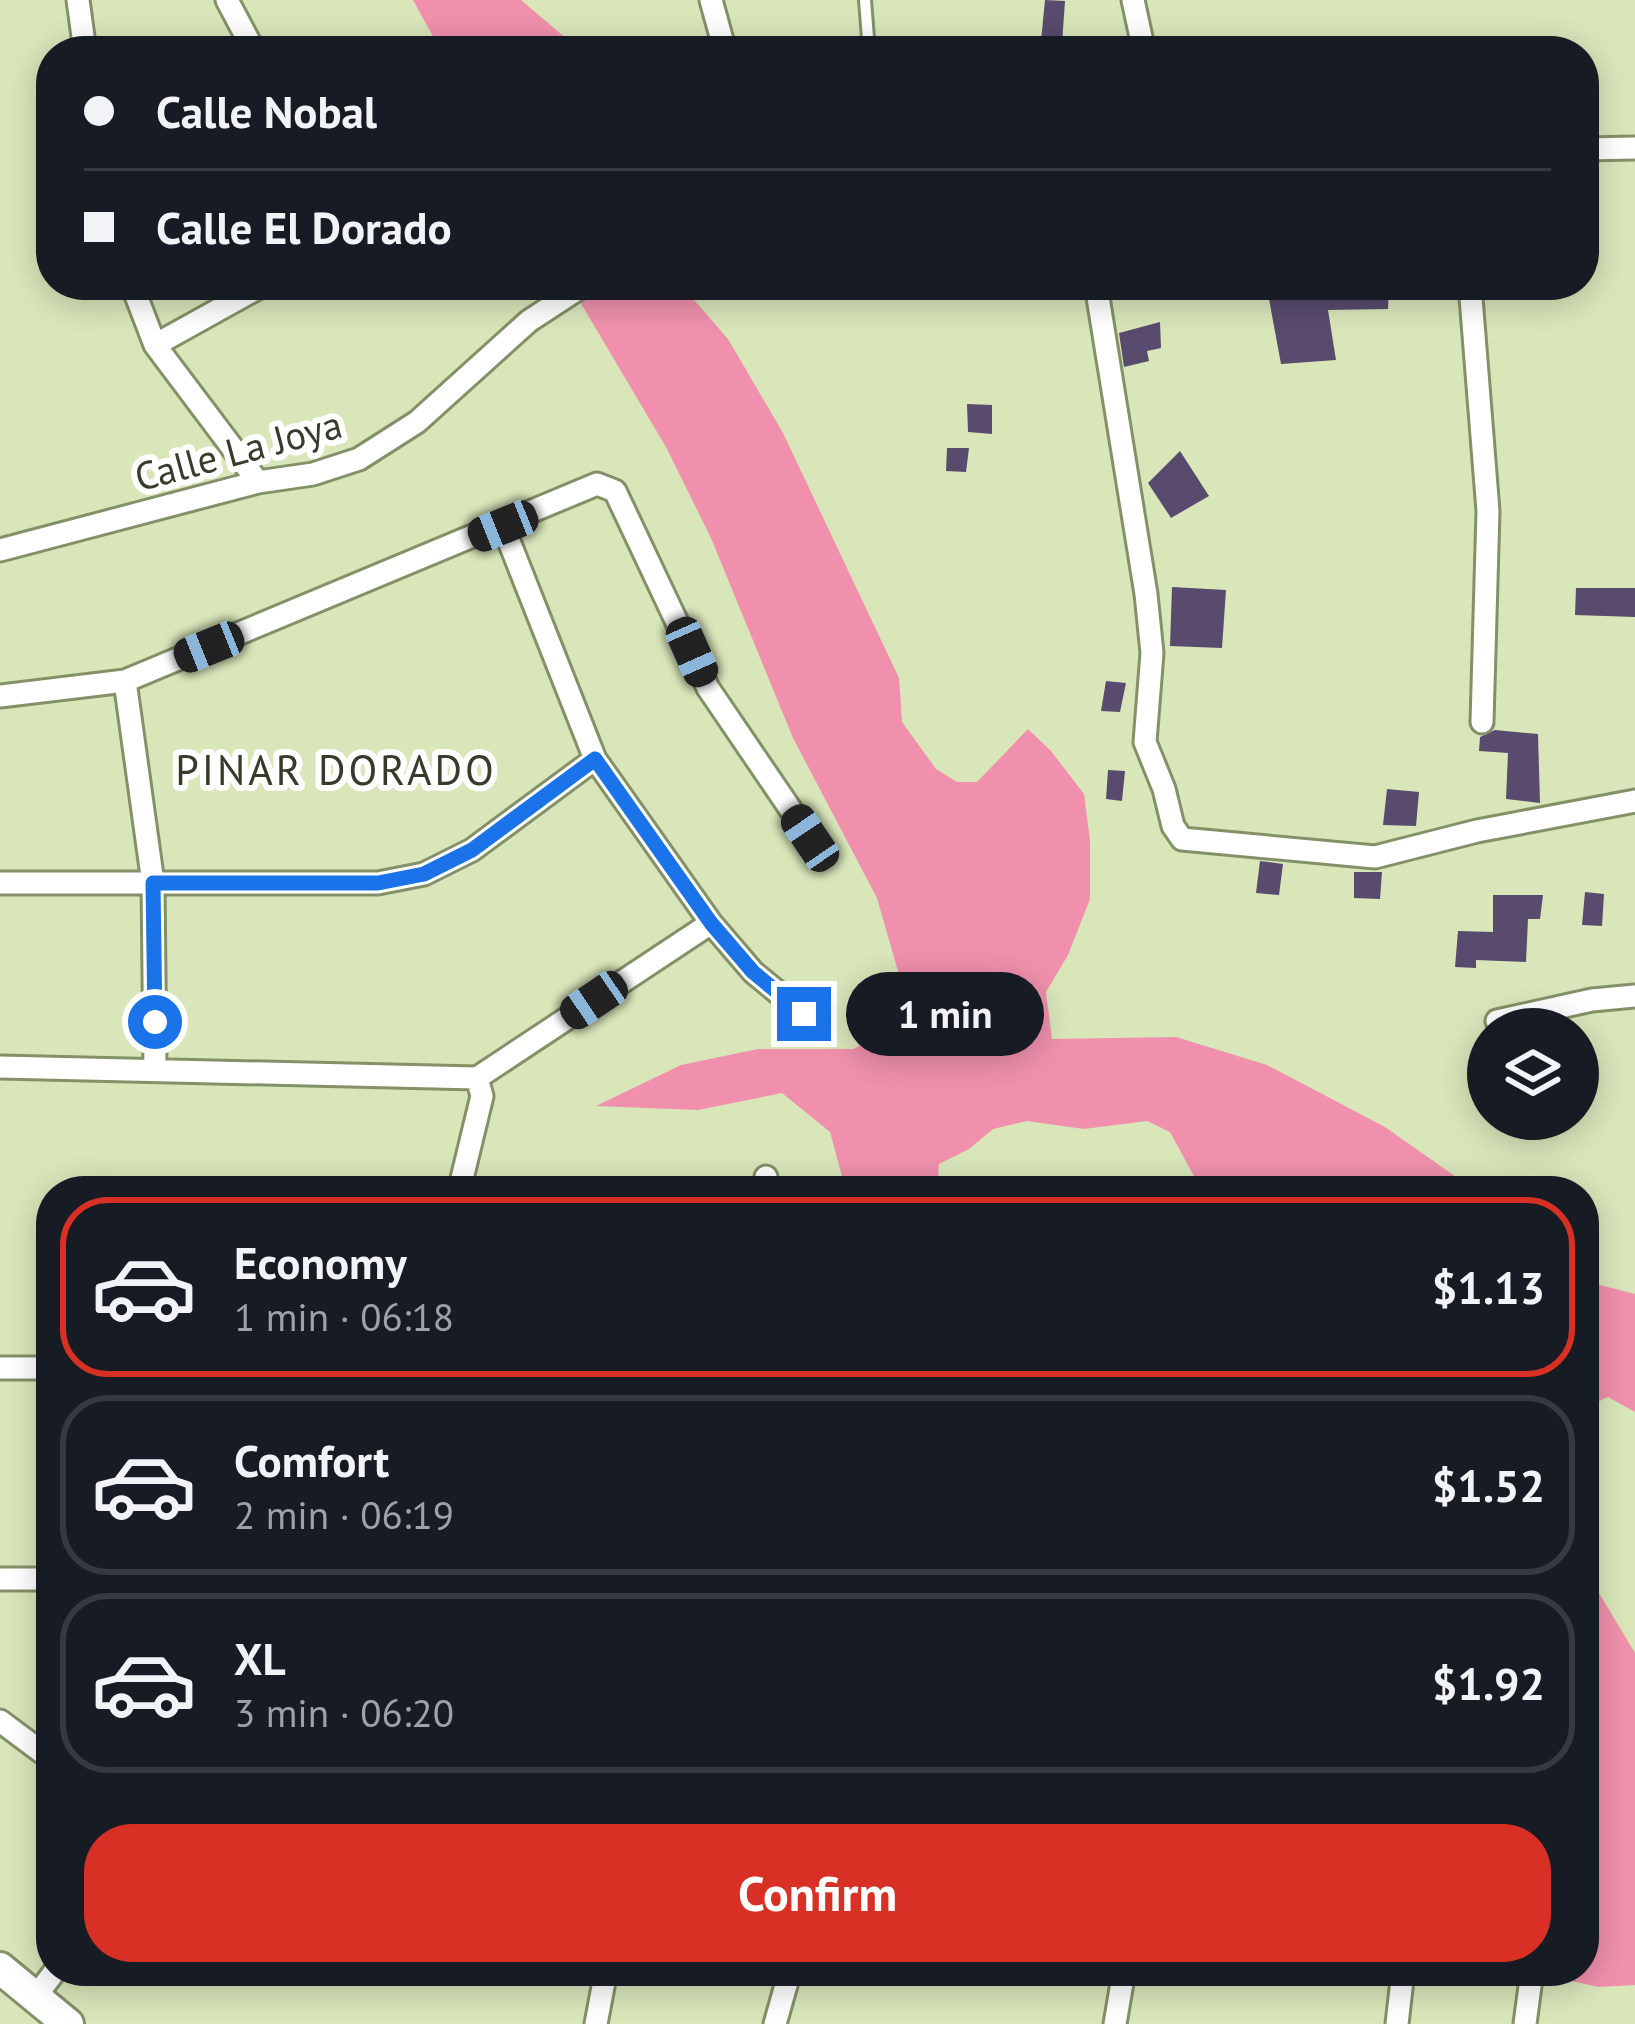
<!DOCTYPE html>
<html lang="en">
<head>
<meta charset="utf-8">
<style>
	:root { --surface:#171b24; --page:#242831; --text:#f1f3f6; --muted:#9ea1a6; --line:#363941; --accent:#d93025 }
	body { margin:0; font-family:"PT Sans",sans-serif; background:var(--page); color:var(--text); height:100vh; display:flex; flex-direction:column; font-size:45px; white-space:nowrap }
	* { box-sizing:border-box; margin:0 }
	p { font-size:39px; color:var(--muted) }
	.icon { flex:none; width:66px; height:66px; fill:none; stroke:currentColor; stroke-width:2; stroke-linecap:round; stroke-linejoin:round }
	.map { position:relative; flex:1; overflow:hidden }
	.drawer { position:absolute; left:36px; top:1176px; width:1563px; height:810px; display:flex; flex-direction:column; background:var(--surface); border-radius:48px; box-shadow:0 6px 30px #0003 }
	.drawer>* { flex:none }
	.guide { position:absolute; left:36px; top:36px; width:1563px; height:264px; border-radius:48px; box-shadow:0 6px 30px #0003; display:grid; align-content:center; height:264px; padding:0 48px; background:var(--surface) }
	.controls { position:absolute; left:1467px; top:1008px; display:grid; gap:24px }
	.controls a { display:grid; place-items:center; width:132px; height:132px; border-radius:50%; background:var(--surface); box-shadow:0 6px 30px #0003; font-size:60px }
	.end { position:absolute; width:54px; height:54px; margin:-27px; border:15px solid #1a73e8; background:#fff; box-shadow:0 0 0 6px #fff }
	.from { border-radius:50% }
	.bubble { position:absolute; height:84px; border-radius:42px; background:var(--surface); box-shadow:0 6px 30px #0003; font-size:39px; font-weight:700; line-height:84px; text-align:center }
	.car { position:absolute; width:36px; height:72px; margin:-36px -18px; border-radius:15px; box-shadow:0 0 9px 3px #0007; background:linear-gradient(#222 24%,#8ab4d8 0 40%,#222 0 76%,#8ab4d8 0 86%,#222 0) }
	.guide b { display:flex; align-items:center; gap:42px; height:114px; font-size:45px }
	.guide b+b { border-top:3px solid var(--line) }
	.guide i { width:30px; height:30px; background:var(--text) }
	ul { padding:21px 0 0; list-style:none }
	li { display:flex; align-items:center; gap:36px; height:180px; margin:0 24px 18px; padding:0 24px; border:6px solid var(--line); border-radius:48px }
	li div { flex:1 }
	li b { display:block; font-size:45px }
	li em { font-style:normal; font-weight:700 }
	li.on { border-color:var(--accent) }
	li>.icon { width:108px; height:108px; stroke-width:1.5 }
	.button { display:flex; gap:24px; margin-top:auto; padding:24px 48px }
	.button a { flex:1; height:138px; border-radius:48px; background:var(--accent); color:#fff; font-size:48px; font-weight:700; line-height:138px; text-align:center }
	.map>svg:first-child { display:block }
</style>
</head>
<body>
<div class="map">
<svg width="1635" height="2024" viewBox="0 0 1635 2024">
	<rect width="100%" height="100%" fill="#d9e6ba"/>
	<path fill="#f090ac" d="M413 0H521L581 51H441Z
		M570 285H681L728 339 783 433 899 678 902 722 936 769 957 782H977L1028 729 1051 751 1084 794 1090 841V899L1068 955 1046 992 1052 1039 1176 1037 1267 1065 1385 1127 1476 1191H1202L1170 1132 1147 1121 1084 1129 1027 1121 993 1129 969 1149 939 1164 937 1191H846L830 1132 782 1093 698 1110 596 1106 681 1065 758 1049H854L910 1013 877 898 793 738 711 538 666 447Z
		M1584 1281 1635 1294V1412L1608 1397 1584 1408Z
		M1584 1568 1635 1653V1985L1599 1987 1524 1971H1584Z"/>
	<path fill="#584b6e" d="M1045 0 1065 1 1062 44 1041 41Z
		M1347 285H1389L1388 309 1328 310 1336 360 1281 364 1269 299 1319 291 1348 297Z
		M1160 322 1161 348 1147 351 1149 361 1124 367 1119 333Z
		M967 404 992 405V434L968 432Z
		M947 448H969L966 472 946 471Z
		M1180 451 1209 496 1171 518 1148 483Z
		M1172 587 1226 590 1222 648 1170 646Z
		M1576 588H1635V617L1575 615Z
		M1106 681 1126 683 1120 712 1101 711Z
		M1495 730 1538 734 1540 803 1506 799 1508 753 1479 751 1480 737Z
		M1108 770 1125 771 1122 801 1106 799Z
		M1387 789 1419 792 1416 826 1383 825Z
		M1260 861 1283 864 1279 895 1256 893Z
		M1354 872H1382L1380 899 1354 898Z
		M1585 892 1604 894 1602 926 1582 925Z
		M1493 895H1543L1540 919H1528L1526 962 1476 960V968L1455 967 1458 931 1493 932Z"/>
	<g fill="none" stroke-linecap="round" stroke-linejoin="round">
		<defs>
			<path id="lane" d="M865 0 869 51"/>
			<path id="street" d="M78 0 85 51
				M227 0 254 51
				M711 0 725 51
				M1133 0 1144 51
				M1584 149 1635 148
				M132 285 155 345 258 482
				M1096 285 1146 594 1152 653 1145 742 1164 789 1173 826 1182 839 1375 857 1477 831 1635 801
				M1470 285 1488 511 1482 722
				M155 345 263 285
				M503 526 595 759 711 923 753 972 804 1014
				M0 550 258 482 313 474 359 459 417 422 529 321 584 285
				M125 681 153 883 155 1068
				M0 696 125 681 597 484 615 491 708 688 810 838
				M0 883H378L424 874 472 850 595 759
				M1497 1021 1592 1000 1635 996
				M0 1067 477 1078
				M477 1078 711 923
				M459 1191 482 1096 477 1078
				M764 1191 766 1177
				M0 1368H51
				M0 1579H51
				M0 1721 51 1759
				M36 1996 55 1971
				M596 2024 606 1971
				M775 2024 790 1971
				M1115 2024 1124 1971
				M1397 2024 1403 1971
				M1525 2024 1532 1971"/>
			<path id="secondary" d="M0 1968 68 2024"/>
		</defs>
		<use href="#lane" stroke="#849067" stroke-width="16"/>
		<use href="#street" stroke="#849067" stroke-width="27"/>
		<use href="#secondary" stroke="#849067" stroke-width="36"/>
		<use href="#lane" stroke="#fff" stroke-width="10"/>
		<use href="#street" stroke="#fff" stroke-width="21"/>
		<use href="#secondary" stroke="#fff" stroke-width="30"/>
	</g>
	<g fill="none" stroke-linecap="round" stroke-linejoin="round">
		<path stroke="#1a73e8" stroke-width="15" d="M155 1022 153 883H378L424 874 472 850 595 759 711 923 753 972 804 1014"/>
	</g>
	<g text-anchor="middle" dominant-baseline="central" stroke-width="12" stroke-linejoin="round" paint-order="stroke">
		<g font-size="39" fill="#363b2a" stroke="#fff">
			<text transform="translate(238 450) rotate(-15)">Calle La Joya</text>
		</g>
		<g font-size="42" letter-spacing="3" fill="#363b2a" stroke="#fff">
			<text x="336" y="769">PINAR DORADO</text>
		</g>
	</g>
</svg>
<div class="controls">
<a><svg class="icon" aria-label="layers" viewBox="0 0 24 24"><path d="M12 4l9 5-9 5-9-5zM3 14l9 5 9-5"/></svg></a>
</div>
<i class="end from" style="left:155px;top:1022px"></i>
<i class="end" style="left:804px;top:1014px"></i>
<div class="bubble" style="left:846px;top:972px;width:198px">1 min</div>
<i class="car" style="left:503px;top:526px;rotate:248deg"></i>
<i class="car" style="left:209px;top:647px;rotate:248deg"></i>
<i class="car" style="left:692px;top:652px;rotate:156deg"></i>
<i class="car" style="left:810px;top:838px;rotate:326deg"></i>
<i class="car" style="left:594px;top:1000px;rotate:236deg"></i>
<div class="guide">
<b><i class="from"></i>Calle Nobal</b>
<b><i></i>Calle El Dorado</b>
</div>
<section class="drawer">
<ul>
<li class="on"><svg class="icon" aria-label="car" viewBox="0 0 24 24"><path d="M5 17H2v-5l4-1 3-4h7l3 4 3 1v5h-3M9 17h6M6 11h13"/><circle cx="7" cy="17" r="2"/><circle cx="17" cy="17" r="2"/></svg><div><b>Economy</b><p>1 min · 06:18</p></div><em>$1.13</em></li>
<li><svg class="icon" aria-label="car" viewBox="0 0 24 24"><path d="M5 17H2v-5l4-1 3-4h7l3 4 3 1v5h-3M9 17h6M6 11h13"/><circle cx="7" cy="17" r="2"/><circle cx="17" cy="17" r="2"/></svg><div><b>Comfort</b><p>2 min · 06:19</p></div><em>$1.52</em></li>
<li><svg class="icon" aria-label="car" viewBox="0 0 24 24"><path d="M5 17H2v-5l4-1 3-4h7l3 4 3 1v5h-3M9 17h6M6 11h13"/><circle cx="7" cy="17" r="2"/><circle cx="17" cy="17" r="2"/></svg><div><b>XL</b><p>3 min · 06:20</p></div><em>$1.92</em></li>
</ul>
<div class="button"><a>Confirm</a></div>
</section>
</div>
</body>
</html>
